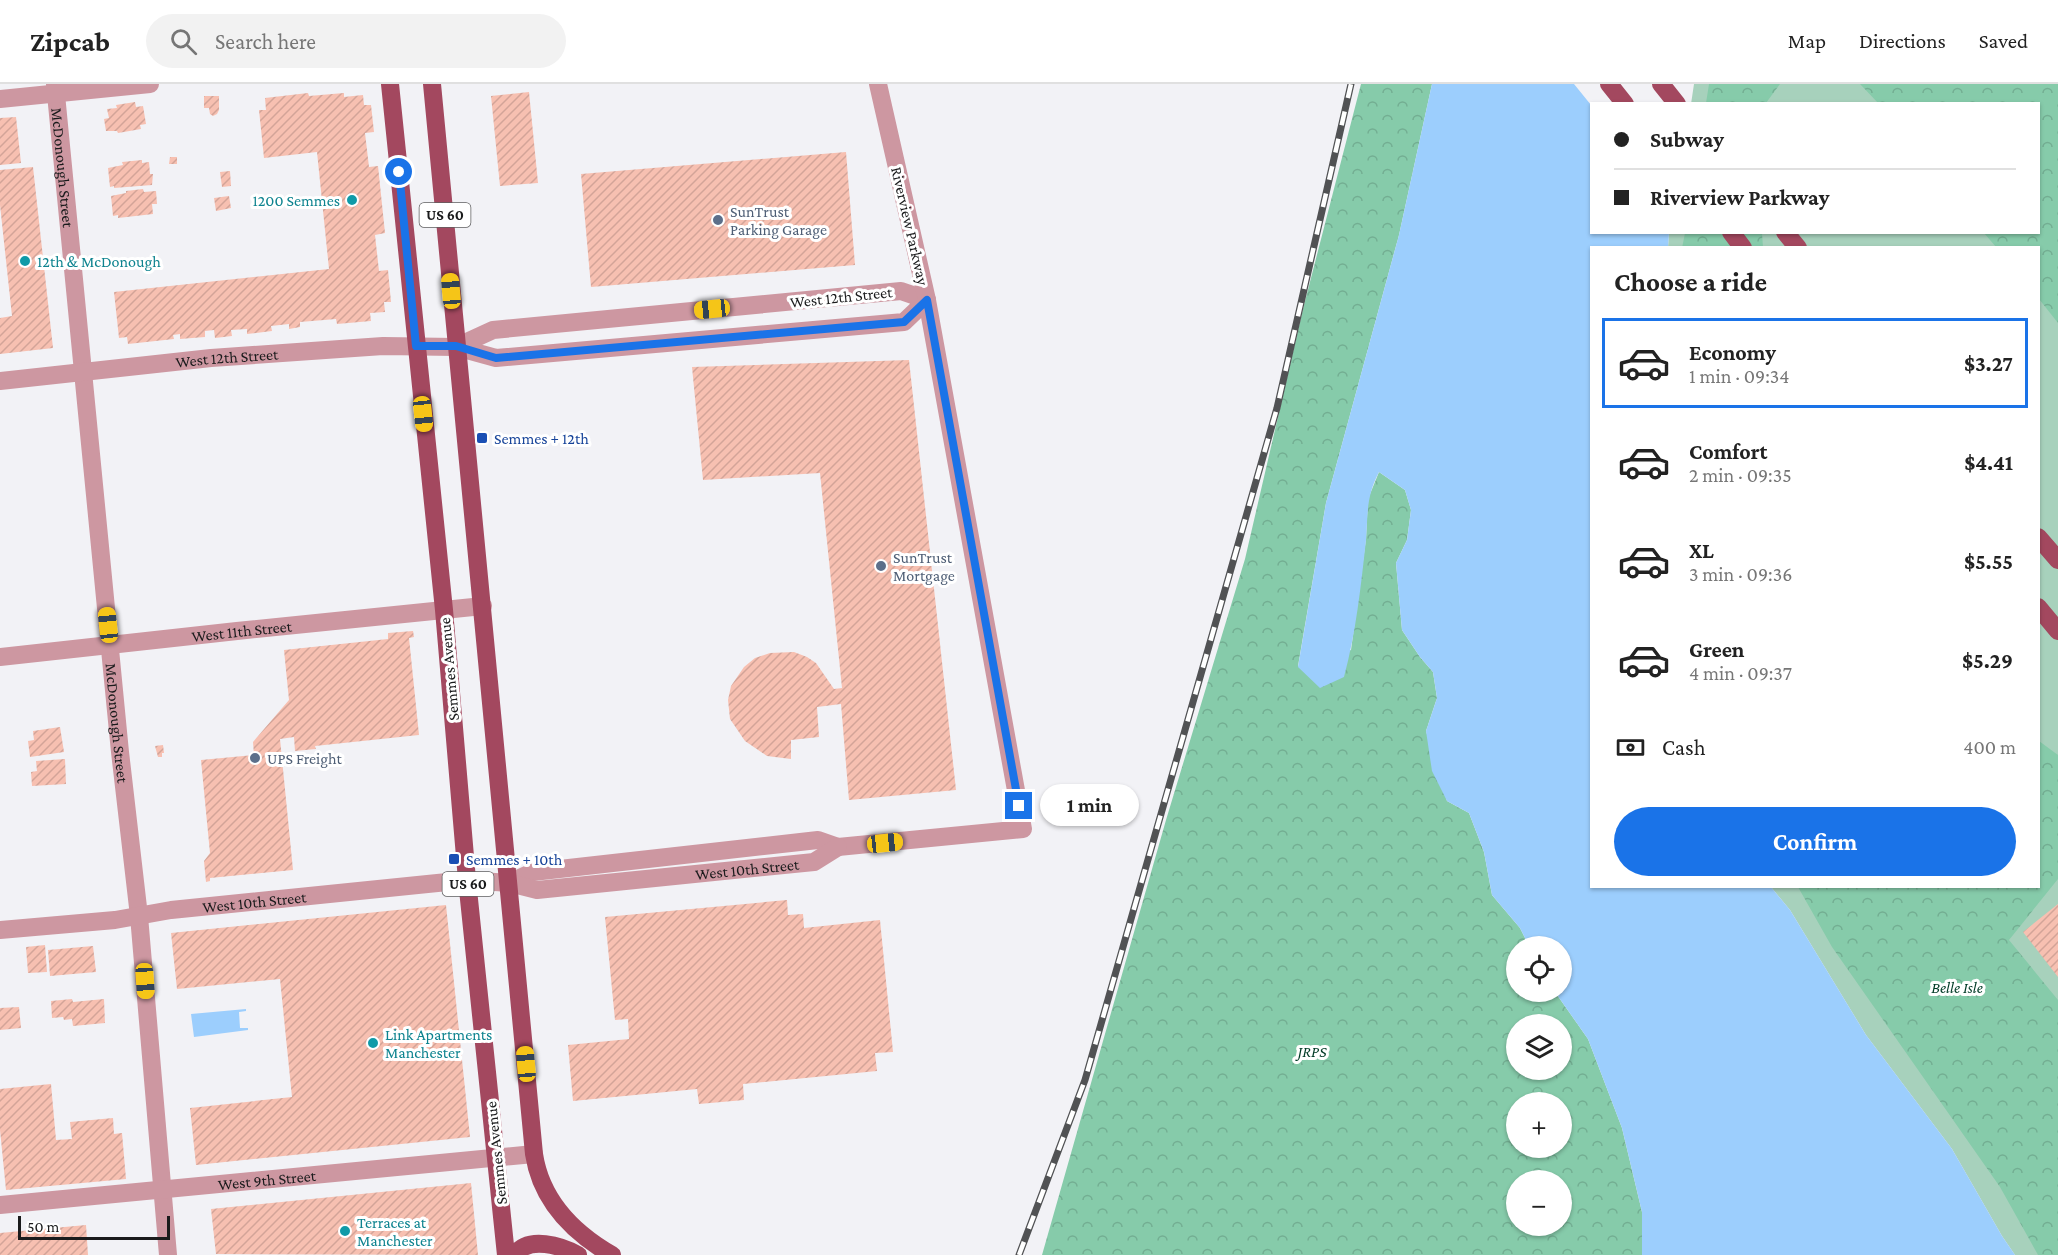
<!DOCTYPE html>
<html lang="en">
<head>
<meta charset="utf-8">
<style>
	:root { --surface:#fff; --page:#f2f2f2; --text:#222; --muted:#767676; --line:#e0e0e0; --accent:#1a73e8 }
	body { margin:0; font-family:"Crimson Pro",serif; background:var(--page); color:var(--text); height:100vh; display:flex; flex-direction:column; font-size:22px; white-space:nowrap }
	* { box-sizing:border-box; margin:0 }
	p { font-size:20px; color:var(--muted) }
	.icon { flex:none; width:33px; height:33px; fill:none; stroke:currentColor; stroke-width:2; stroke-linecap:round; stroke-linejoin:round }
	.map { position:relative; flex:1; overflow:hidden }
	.panel { position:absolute; left:1590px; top:162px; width:450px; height:642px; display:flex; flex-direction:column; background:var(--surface); border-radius:0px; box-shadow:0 2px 4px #0004 }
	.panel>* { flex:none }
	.top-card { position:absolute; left:1590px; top:18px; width:450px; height:132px; border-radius:0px; box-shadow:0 2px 4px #0004; display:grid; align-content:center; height:132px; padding:0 24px; background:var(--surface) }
	.fabs { position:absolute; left:1506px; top:852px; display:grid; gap:12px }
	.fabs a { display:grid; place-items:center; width:66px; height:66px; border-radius:50%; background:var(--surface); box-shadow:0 2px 4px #0004; font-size:30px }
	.scale { position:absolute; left:18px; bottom:15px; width:152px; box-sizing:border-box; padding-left:6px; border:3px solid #1a1b1c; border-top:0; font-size:16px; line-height:21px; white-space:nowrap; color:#1a1b1c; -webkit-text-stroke:4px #fff; paint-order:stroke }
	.end { position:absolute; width:27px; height:27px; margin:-14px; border:8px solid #1a73e8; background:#fff; box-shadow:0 0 0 3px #fff }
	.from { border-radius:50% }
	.bubble { position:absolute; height:42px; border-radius:21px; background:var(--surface); box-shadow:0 2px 4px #0004; font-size:20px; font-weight:700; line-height:42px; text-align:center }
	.car { position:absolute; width:18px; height:36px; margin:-18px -9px; border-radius:8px; box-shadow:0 0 4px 2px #0007; background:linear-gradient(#f5c518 24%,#345 0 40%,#f5c518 0 76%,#345 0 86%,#f5c518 0) }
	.top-card b { display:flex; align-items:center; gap:21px; height:57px; font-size:22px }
	.top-card b+b { border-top:2px solid var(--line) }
	.top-card i { width:15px; height:15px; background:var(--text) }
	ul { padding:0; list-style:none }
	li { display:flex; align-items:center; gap:18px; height:90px; margin:0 12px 9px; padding:0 12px; border:3px solid transparent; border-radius:0px }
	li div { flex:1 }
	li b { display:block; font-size:22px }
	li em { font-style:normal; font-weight:700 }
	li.on { border-color:var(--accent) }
	li>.icon { width:54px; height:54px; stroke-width:1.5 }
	h2 { padding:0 24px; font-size:27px; line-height:72px }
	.pay { display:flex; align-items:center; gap:15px; height:66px; padding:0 24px; font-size:22px }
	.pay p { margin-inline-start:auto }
	.primary-button { display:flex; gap:12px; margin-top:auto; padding:12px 24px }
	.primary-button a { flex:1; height:69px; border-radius:36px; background:var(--accent); color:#fff; font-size:24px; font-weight:700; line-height:69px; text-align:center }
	header { display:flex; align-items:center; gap:36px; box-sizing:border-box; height:84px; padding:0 30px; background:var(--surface); border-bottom:2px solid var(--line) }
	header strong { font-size:28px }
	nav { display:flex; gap:33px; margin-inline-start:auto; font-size:21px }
	.search { width:420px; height:54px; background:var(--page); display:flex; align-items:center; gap:15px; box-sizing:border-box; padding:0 21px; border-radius:33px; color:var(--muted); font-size:22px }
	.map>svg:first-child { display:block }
</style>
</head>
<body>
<header>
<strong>Zipcab</strong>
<div class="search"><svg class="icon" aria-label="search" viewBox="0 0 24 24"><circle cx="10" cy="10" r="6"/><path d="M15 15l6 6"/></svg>Search here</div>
<nav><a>Map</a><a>Directions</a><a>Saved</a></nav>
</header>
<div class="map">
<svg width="2058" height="1171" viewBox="0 0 2058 1171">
	<defs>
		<pattern id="forest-crowns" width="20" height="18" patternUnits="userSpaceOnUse" patternTransform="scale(1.5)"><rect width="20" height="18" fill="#86cbaa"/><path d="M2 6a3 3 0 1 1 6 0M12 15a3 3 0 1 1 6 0" fill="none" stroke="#73ae92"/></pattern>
		<pattern id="building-hatch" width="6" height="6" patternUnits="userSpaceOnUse" patternTransform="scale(1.5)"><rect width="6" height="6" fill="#f7c0b1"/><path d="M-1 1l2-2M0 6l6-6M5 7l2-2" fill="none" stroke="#d3a498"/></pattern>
	</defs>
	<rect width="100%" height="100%" fill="#f2f2f6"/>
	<path fill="#a7d1bc" d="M1691 0H2058V1171H2015L2002 1152 1952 1065 1866 951 1790 826 1771 803 2038 802V164H1668L1669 148H2038V20L1688 19Z"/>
	<path fill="url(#forest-crowns)" fill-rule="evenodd" d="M1361 0H1432L1399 151 1326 419 1298 582 1351 566 1366 455 1368 415 1379 388 1405 406 1411 426 1407 456 1396 479 1402 546 1420 573 1433 588 1437 614 1426 647 1447 717 1469 729 1484 768 1492 811 1520 844 1529 862H1516V908H1555L1588 955 1622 1044 1642 1128V1171H1042L1166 736 1245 475 1303 225ZM1516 940H1562V986H1516ZM1516 1018H1562V1064H1516ZM1516 1096H1562V1142H1516Z
		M1709 0H1780L1766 19H1706Z
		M1860 0H2058V239L2039 215 2038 164 1996 163 1984 149 2038 148V20L1878 19Z
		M1685 149H1762L1763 163 1682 164Z
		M2039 657 2058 671V795L2009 856 2058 916V1171H2038L2000 1103 1832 863 1798 803 2038 802Z"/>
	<path fill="#9ccefd" d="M1432 0H1691L1592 20V148L1669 149 1668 163 1592 164V802L1771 803 1790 826 1866 951 1952 1065 2002 1152 2015 1171H1642V1128L1622 1044 1588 955 1555 908H1562V862H1529L1520 844 1492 811 1484 768 1469 729 1447 717 1432 687 1426 647 1437 614 1433 588 1420 573 1402 546 1396 479 1407 456 1411 426 1405 406 1379 388C1366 413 1368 429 1366 456 1361 501 1356 549 1344 593L1320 604 1298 583 1326 419 1399 151Z
		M246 925V927L239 928 240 944H248V946L194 953 191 930Z"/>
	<path fill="#f2f2f6" d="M1574 0H1694L1691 20H1592L1591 21Z"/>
	<path fill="url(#building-hatch)" d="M529 8 538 99 500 102 491 12Z
		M308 9 309 12 344 9V13L363 11 364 21H371L374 48 365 49 369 83 378 82 385 149 375 151 379 187 388 186 391 218H384L385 228 370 229 371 237 337 240 336 235 300 238V243L289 245V240L271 242 272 247 247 250V245L231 246 232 252 215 254 214 246 205 247V253L180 255V250L173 251 174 255 128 260 127 253 119 254 114 208 329 185 317 68 264 74 259 26H266L265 14Z
		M204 12H219V26L217 30 213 32 210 30 209 24H204Z
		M135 18 136 23 143 22 146 40 140 41 141 45 118 49 117 47H106L104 35 109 34 107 25 117 24 116 21Z
		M16 33 21 79 0 81V34Z
		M846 68 855 181 591 203 581 90Z
		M170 73H177V80H169Z
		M142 76V79L149 78 150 90H153L152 101 114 104V102L110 103 108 84 123 81 122 78Z
		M33 83 53 264 0 270V234L12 232 0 121V86Z
		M230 87 231 102 222 103 220 88Z
		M143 105 144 108 156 107 157 120H152L153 130 118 134V131L113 132 111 112 126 109V107Z
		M229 112 231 124 216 127 214 114Z
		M909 276 956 706 849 716 841 620 817 623 819 653 791 656V675L767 672 745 657 730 635 728 616 731 602 744 583 755 574 770 569 794 568 807 573 816 579 834 605 842 604 820 389 703 396 692 283Z
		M413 547 414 553 409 554 419 651 315 662 316 665 295 667 294 653 280 655 293 786 210 794V797L206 798 204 777 210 769 201 676 254 671 253 658 289 616 284 566 388 555V549Z
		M60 643 64 668 30 673 28 657 34 656 33 647Z
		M163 661 164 669H162V673H158L155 662Z
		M65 675 66 700 32 702 31 688 37 687 36 677Z
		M787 816 788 831 803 830 804 844 880 836 893 968 875 969 877 987 743 1000 744 1016 699 1020 697 1005 573 1017 568 961 629 955 628 935 615 936 605 833Z
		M2058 820V893L2023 848Z
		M446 821 470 1053 196 1081 190 1024 292 1013 280 895 177 905 171 849Z
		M45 861 47 888 28 889 26 863Z
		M93 862 96 888 50 892 48 866Z
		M72 915 73 918 104 915 105 939 73 942 72 935 64 936 63 933 52 934 51 917Z
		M19 923 21 944 0 946V924Z
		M51 1000 56 1056 72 1055 70 1038 113 1034 114 1050 122 1049 126 1095 6 1106 0 1046V1005Z
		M471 1099 478 1171 216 1170 211 1125Z
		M86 1141 88 1171H0V1149Z"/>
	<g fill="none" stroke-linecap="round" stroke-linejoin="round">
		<g stroke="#cd97a1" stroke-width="18">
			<path id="s1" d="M55 0 120 668 139 832 168 1171"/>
			<path d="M0 15 150 0"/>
			<path id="s2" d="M0 297 211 274 383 262 456 263 496 274 904 238 927 216 901 207 493 246 456 263"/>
			<path id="s3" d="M0 573 237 547 483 522"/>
			<path d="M509 799 533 788 818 756 838 763 1023 745 927 216 878 0"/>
			<path id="s4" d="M0 846 115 836 171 826 467 796 509 799 537 806 814 778 838 763"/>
			<path id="s5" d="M0 1121 534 1070"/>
		</g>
		<path stroke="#a3485f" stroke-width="18" d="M390 0 444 526 467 796 506 1171
			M432 0 534 1070C541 1116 572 1148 612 1171
			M1609 0 1625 20
			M1661 0 1677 20
			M1731 148 1743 164
			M1785 148 1798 164
			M2038 453 2058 476
			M2038 523 2058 547
			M515 1171C528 1151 562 1162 578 1171"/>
		<defs>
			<path id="rail" d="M1019 1171 1085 996 1277 324 1351 0"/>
		</defs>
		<use href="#rail" stroke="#515254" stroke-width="7"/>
		<use href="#rail" stroke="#fff" stroke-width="4.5" stroke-dasharray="14" stroke-linecap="butt"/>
	</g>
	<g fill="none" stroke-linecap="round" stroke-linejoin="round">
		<path stroke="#1a73e8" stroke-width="8" d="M399 88 416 262H456L496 274 904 238 927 216 1019 722"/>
	</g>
	<g fill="#0f9aa8" stroke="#fff" stroke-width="2">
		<circle cx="352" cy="116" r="6"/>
		<circle cx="25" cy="177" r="6"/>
		<circle cx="373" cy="959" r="6"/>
		<circle cx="345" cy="1147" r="6"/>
	</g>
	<g fill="#5c6f8a" stroke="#fff" stroke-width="2">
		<circle cx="718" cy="136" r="6"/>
		<circle cx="881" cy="482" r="6"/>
		<circle cx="255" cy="674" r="6"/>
	</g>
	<g fill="#1a4fb4" stroke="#fff" stroke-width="2">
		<rect x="476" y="348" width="12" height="12" rx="3"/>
		<rect x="448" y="769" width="12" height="12" rx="3"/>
	</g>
	<g text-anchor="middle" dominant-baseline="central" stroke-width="6" stroke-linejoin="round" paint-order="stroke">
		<g fill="#fff" stroke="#5f5f60" stroke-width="1.5">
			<rect x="419.5" y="119" width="51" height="24" rx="4.5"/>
			<rect x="442.5" y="788" width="51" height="24" rx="4.5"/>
		</g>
		<g font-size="15" font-weight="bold" fill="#1a1b1c">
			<text x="445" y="131">US 60</text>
			<text x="468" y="800">US 60</text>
		</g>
		<g font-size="16" fill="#1a1b1c" stroke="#fff">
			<text stroke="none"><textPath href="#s1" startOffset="84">McDonough Street</textPath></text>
			<text transform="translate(910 142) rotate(77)">Riverview Parkway</text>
			<text transform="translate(841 213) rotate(-6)">West 12th Street</text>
			<text stroke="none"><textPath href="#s2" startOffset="228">West 12th Street</textPath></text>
			<text stroke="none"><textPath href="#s3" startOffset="243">West 11th Street</textPath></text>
			<text transform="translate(449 585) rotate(-95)">Semmes Avenue</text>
			<text stroke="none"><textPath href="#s1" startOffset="642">McDonough Street</textPath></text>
			<text stroke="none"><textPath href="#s4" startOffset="752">West 10th Street</textPath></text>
			<text stroke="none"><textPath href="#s4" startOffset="256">West 10th Street</textPath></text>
			<text transform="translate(496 1069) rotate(-96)">Semmes Avenue</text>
			<text stroke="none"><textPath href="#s5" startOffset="268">West 9th Street</textPath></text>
		</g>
		<g font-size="16" fill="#0d838f" stroke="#fff" text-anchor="start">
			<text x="340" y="116" text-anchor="end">1200 Semmes</text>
			<text x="37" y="177">12th &amp; McDonough</text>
			<text x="385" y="950">Link Apartments<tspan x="385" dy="18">Manchester</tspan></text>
			<text x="357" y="1138">Terraces at<tspan x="357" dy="18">Manchester</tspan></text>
		</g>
		<g font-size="16" fill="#4e5e75" stroke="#fff" text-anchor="start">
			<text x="730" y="127">SunTrust<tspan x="730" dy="18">Parking Garage</tspan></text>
			<text x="893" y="473">SunTrust<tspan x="893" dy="18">Mortgage</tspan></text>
			<text x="267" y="674">UPS Freight</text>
		</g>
		<g font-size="16" fill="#164399" stroke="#fff" text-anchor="start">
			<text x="494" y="354">Semmes + 12th</text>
			<text x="466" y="775">Semmes + 10th</text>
		</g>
		<g font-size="16" font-style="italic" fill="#003b26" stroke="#fff">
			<text x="1957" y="903">Belle Isle</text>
			<text x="1312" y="967">JRPS</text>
		</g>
	</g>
</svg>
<div class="fabs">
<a><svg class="icon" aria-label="locate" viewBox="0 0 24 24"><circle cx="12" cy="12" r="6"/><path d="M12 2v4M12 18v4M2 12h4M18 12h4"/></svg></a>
<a><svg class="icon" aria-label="layers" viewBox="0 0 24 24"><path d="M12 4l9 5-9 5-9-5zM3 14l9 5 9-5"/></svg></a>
<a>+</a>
<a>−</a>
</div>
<div class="scale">50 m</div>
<i class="end from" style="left:399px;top:88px"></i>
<i class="end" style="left:1019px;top:722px"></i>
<div class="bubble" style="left:1040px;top:700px;width:99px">1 min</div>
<i class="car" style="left:451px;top:207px;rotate:355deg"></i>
<i class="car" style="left:712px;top:225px;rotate:264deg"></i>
<i class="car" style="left:423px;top:330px;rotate:174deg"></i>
<i class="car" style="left:108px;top:541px;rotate:354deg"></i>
<i class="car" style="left:885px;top:759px;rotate:84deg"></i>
<i class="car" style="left:145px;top:897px;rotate:176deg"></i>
<i class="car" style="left:526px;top:980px;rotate:355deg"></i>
<div class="top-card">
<b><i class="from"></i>Subway</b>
<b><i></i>Riverview Parkway</b>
</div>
<section class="panel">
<h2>Choose a ride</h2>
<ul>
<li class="on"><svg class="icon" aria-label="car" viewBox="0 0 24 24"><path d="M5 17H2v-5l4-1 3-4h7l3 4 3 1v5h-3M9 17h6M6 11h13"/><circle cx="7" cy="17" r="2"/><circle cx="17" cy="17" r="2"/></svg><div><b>Economy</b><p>1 min · 09:34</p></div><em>$3.27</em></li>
<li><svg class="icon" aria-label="car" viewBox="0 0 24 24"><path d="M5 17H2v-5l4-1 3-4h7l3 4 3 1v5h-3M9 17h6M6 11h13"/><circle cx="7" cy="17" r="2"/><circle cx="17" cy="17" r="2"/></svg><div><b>Comfort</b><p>2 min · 09:35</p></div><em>$4.41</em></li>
<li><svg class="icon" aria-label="car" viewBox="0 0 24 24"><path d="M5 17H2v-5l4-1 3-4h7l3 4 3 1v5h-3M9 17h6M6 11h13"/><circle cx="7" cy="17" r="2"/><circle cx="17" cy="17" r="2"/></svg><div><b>XL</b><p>3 min · 09:36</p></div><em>$5.55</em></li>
<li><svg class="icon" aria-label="car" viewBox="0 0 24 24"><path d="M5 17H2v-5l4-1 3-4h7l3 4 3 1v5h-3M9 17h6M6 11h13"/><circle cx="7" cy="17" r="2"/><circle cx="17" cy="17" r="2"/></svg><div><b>Green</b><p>4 min · 09:37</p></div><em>$5.29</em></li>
</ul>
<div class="pay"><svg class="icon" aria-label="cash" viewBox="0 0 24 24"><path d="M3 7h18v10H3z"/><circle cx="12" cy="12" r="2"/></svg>Cash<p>400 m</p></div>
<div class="primary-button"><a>Confirm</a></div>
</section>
</div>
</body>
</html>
